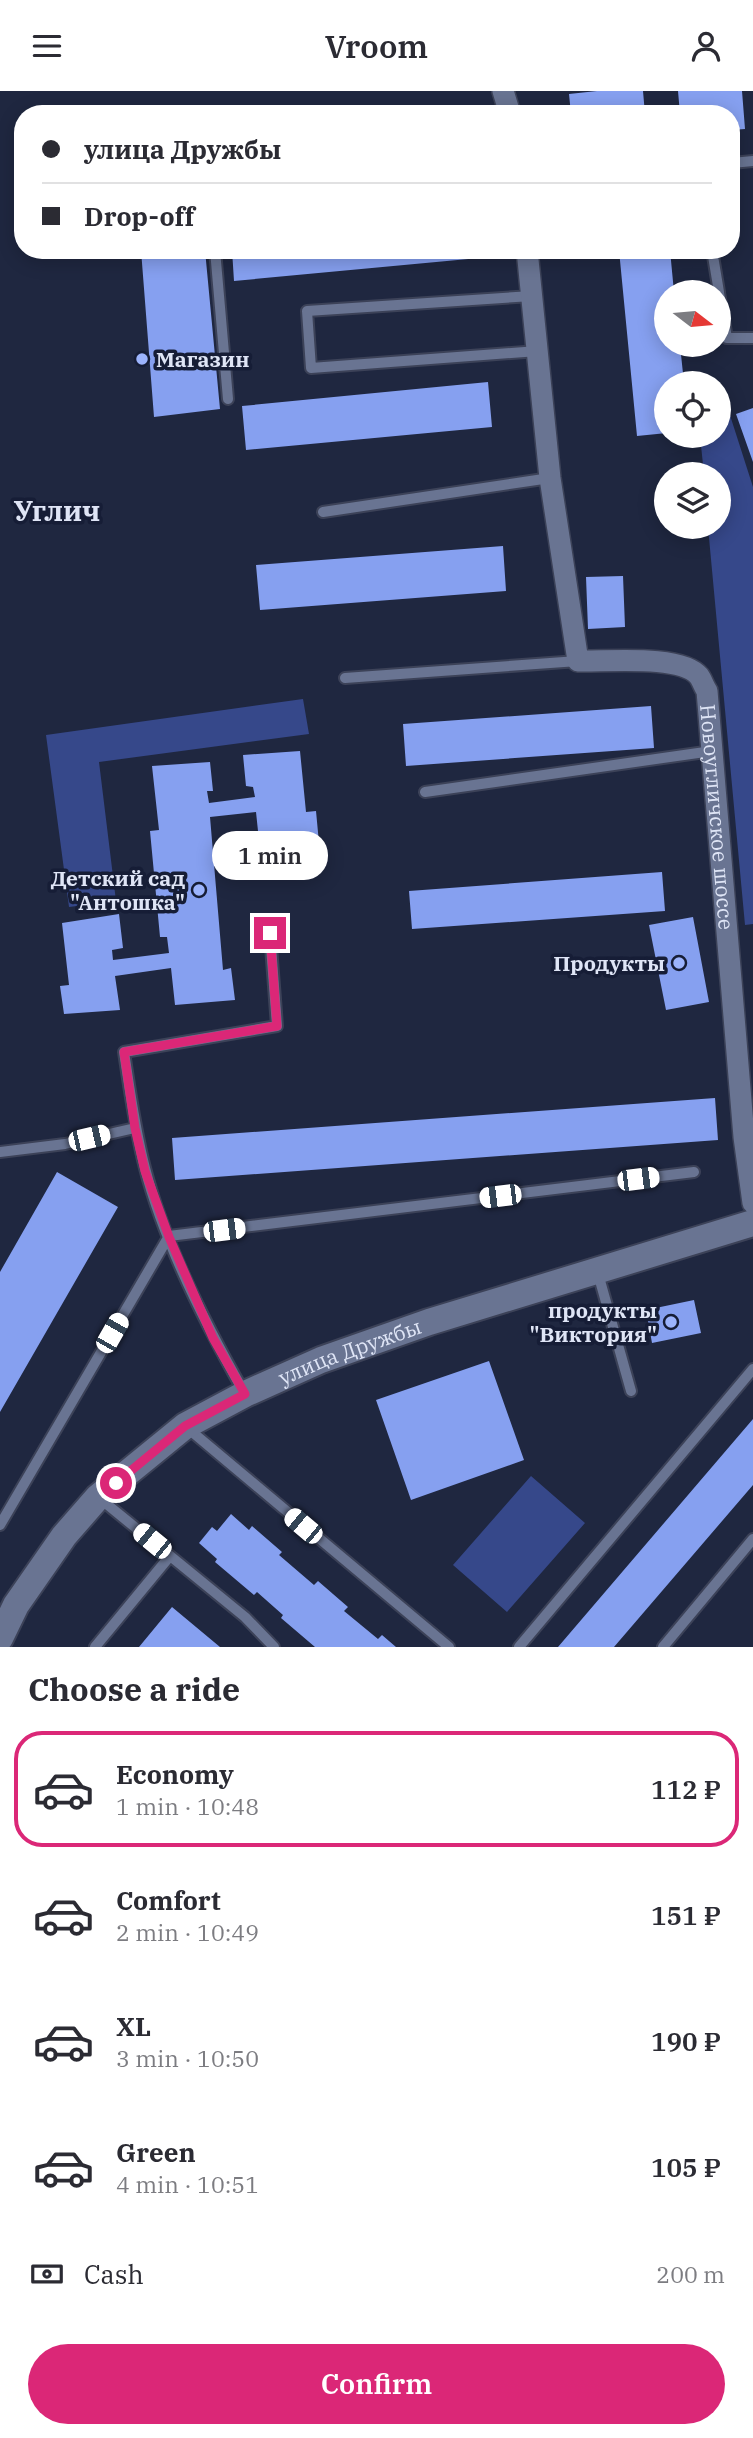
<!DOCTYPE html>
<html lang="en">
<head>
<meta charset="utf-8">
<style>
	:root { --surface:#fff; --page:#f2f2f3; --text:#2b2b33; --muted:#7c7c81; --line:#e1e1e2; --accent:#db2777 }
	body { margin:0; font-family:"IBM Plex Serif",serif; background:var(--page); color:var(--text); height:100vh; display:flex; flex-direction:column; font-size:26px; white-space:nowrap }
	* { box-sizing:border-box; margin:0 }
	p { font-size:23px; color:var(--muted) }
	.icon { flex:none; width:38px; height:38px; fill:none; stroke:currentColor; stroke-width:2; stroke-linecap:round; stroke-linejoin:round }
	.map { position:relative; height:1556px; overflow:hidden }
	.sheet { display:flex; flex-direction:column; background:var(--surface); flex:1 }
	.sheet>* { flex:none }
	.banner { position:absolute; left:14px; top:14px; width:726px; height:154px; border-radius:28px; box-shadow:0 4px 18px #0003; display:grid; align-content:center; height:154px; padding:0 28px; background:var(--surface) }
	.needle { width:46px; rotate:106deg }
	.fabs { position:absolute; left:654px; top:189px; display:grid; gap:14px }
	.fabs a { display:grid; place-items:center; width:77px; height:77px; border-radius:50%; background:var(--surface); box-shadow:0 4px 18px #0003; font-size:35px }
	.end { position:absolute; width:32px; height:32px; margin:-16px; border:9px solid #db2777; background:#fff; box-shadow:0 0 0 4px #fff }
	.from { border-radius:50% }
	.bubble { position:absolute; height:49px; border-radius:24px; background:var(--surface); box-shadow:0 4px 18px #0003; font-size:23px; font-weight:600; line-height:49px; text-align:center }
	.car { position:absolute; width:21px; height:42px; margin:-21px -10px; border-radius:9px; box-shadow:0 0 5px 2px #0007; background:linear-gradient(#fff 24%,#345 0 40%,#fff 0 76%,#345 0 86%,#fff 0) }
	.banner b { display:flex; align-items:center; gap:24px; height:66px; font-size:26px }
	.banner b+b { border-top:2px solid var(--line) }
	.banner i { width:18px; height:18px; background:var(--text) }
	ul { padding:0; list-style:none }
	li { display:flex; align-items:center; gap:21px; height:116px; margin:0 14px 10px; padding:0 14px; border:4px solid transparent; border-radius:28px }
	li div { flex:1 }
	li b { display:block; font-size:26px }
	li em { font-style:normal; font-weight:600 }
	li.on { border-color:var(--accent) }
	li>.icon { width:63px; height:63px; stroke-width:1.5 }
	h2 { padding:0 28px; font-size:32px; line-height:84px }
	.pay { display:flex; align-items:center; gap:18px; height:77px; padding:0 28px; font-size:26px }
	.pay p { margin-inline-start:auto }
	.cta { display:flex; gap:14px; margin-top:auto; padding:14px 28px }
	.cta a { flex:1; height:80px; border-radius:42px; background:var(--accent); color:#fff; font-size:28px; font-weight:600; line-height:80px; text-align:center }
	header { display:flex; justify-content:space-between; align-items:center; height:91px; padding:0 28px; background:var(--surface); font-size:32px; font-weight:600 }
	.map>svg:first-child { display:block }
</style>
</head>
<body>
<header><svg class="icon" aria-label="menu" viewBox="0 0 24 24"><path d="M4 6h16M4 12h16M4 18h16"/></svg>Vroom<svg class="icon" aria-label="person" viewBox="0 0 24 24"><circle cx="12" cy="8" r="4"/><path d="M4 21q1-7 8-7t8 7"/></svg></header>
<div class="map">
<svg width="753" height="1556" viewBox="0 0 753 1556">
	<rect width="100%" height="100%" fill="#1f2740"/>
	<path fill="#36488a" d="M719 318H728L753 396V833L745 834 708 436H719V383H704L700 345H719Z
		M303 608 309 643 99 671 116 810 69 816 46 644Z
		M531 1385 585 1432 507 1521 453 1474Z"/>
	<path fill="#86a0f0" d="M597 0H643L645 23H571L569 3Z
		M678 0H742L745 38 732 39V23H680Z
		M141 159H205L220 318 154 326Z
		M232 159H478L479 167 234 190Z
		M619 159H670L674 201H667V254H680L684 292H667V342L637 345Z
		M488 291 492 336 246 359 242 315Z
		M753 317V371L736 323Z
		M503 455 506 500 260 519 256 474Z
		M623 485 625 536 588 538 586 486Z
		M651 615 654 657 406 675 403 633Z
		M300 660 306 721 316 720 319 752 260 759 256 721 210 726 223 879 231 877 235 909 175 914 171 877 115 885 120 919 64 923 60 895 69 894 62 832 119 823 123 857 112 859 113 869 169 862 167 846H160L150 740 159 739 152 675 210 671 213 700H207L209 712 255 706 253 696 246 695 243 664Z
		M662 781 665 820 412 838 409 800Z
		M693 826 709 911 666 919 649 834Z
		M715 1007 718 1049 175 1089 172 1047Z
		M57 1081 118 1116 0 1321V1181Z
		M694 1209 701 1242 652 1252 646 1219Z
		M489 1270 524 1369 411 1409 376 1309Z
		M753 1328V1394L614 1556H558Z
		M231 1423 249 1439 252 1435 282 1461 279 1464 314 1494 318 1490 348 1516 344 1520 378 1548 382 1544 396 1556H315L281 1527 283 1524 257 1501 254 1504 215 1471 217 1468 199 1452 212 1436 217 1440Z
		M172 1516 220 1556H139Z"/>
	<g fill="none" stroke-linecap="round" stroke-linejoin="round">
		<defs>
			<path id="service" d="M732 72 753 70
				M215 159 228 308
				M712 159 719 201
				M719 202 727 247H753
				M532 205 307 220 311 277 538 260
				M323 421 550 387
				M345 587 578 570
				M425 701 712 660
				M0 1061 65 1053 135 1037
				M597 1179 631 1300
				M245 1303C207 1236 164 1152 145 1077 135 1039 130 1000 124 961L277 935 270 842
				M185 1335 449 1556
				M98 1406 245 1526 274 1556
				M0 1434 169 1145 694 1081
				M95 1556 170 1465
				M519 1556 753 1278
				M663 1556 753 1448"/>
			<g id="minor">
				<path d="M503 0 510 23"/>
				<path id="s1" d="M527 159 550 387 578 570C605 571 681 563 699 585 702 589 704 596 707 600L744 1046 753 1112"/>
			</g>
			<g id="tertiary">
				<path id="s2" d="M0 1547 16 1514 64 1445 98 1406 185 1335 245 1303 321 1269 429 1231 753 1132"/>
			</g>
		</defs>
		<use href="#service" stroke="#3c4258" stroke-width="14"/>
		<use href="#minor" stroke="#3c4258" stroke-width="24"/>
		<use href="#tertiary" stroke="#3c4258" stroke-width="30"/>
		<use href="#service" stroke="#697492" stroke-width="10"/>
		<use href="#minor" stroke="#697492" stroke-width="21"/>
		<use href="#tertiary" stroke="#697492" stroke-width="26"/>
	</g>
	<g fill="none" stroke-linecap="round" stroke-linejoin="round">
		<path stroke="#db2777" stroke-width="9" d="M116 1392 185 1335 245 1303 213 1247 169 1146 145 1080 135 1037 124 961 277 935 270 842"/>
	</g>
	<g fill="#9cb4fd" stroke="#161d36" stroke-width="2.5">
		<circle cx="142" cy="268" r="7"/>
		<circle cx="199" cy="799" r="7"/>
		<circle cx="679" cy="872" r="7"/>
		<circle cx="671" cy="1231" r="7"/>
	</g>
	<g text-anchor="middle" dominant-baseline="central" stroke-width="7" stroke-linejoin="round" paint-order="stroke">
		<g font-size="21" font-weight="bold" fill="#dfe5f6" stroke="#161d36" text-anchor="end">
			<text x="156" y="268" text-anchor="start">Магазин</text>
			<text x="185" y="787">Детский сад<tspan x="185" dy="24">"Антошка"</tspan></text>
			<text x="665" y="872">Продукты</text>
			<text x="657" y="1219">продукты<tspan x="657" dy="24">"Виктория"</tspan></text>
		</g>
		<g font-size="21" fill="#dfe5f6" stroke="#161d36">
			<text stroke="none"><textPath href="#s1" startOffset="682">Новоугличское шоссе</textPath></text>
			<text stroke="none"><textPath href="#s2" startOffset="466">улица Дружбы</textPath></text>
		</g>
		<g font-size="28" font-weight="bold" fill="#dfe5f6" stroke="#161d36">
			<text x="57" y="419">Углич</text>
		</g>
	</g>
</svg>
<div class="fabs">
<a><svg class="needle" viewBox="-14 -14 28 28"><path d="M0-13l5 13h-10z" fill="#e53935"/><path d="M0 13l5-13h-10z" fill="#7c7c81"/></svg></a>
<a><svg class="icon" aria-label="locate" viewBox="0 0 24 24"><circle cx="12" cy="12" r="6"/><path d="M12 2v4M12 18v4M2 12h4M18 12h4"/></svg></a>
<a><svg class="icon" aria-label="layers" viewBox="0 0 24 24"><path d="M12 4l9 5-9 5-9-5zM3 14l9 5 9-5"/></svg></a>
</div>
<i class="end from" style="left:116px;top:1392px"></i>
<i class="end" style="left:270px;top:842px"></i>
<div class="bubble" style="left:212px;top:740px;width:116px">1 min</div>
<i class="car" style="left:89px;top:1047px;rotate:77deg"></i>
<i class="car" style="left:638px;top:1088px;rotate:83deg"></i>
<i class="car" style="left:500px;top:1105px;rotate:263deg"></i>
<i class="car" style="left:224px;top:1139px;rotate:83deg"></i>
<i class="car" style="left:112px;top:1242px;rotate:30deg"></i>
<i class="car" style="left:303px;top:1435px;rotate:310deg"></i>
<i class="car" style="left:152px;top:1450px;rotate:309deg"></i>
<div class="banner">
<b><i class="from"></i>улица Дружбы</b>
<b><i></i>Drop-off</b>
</div>
</div>
<section class="sheet">
<h2>Choose a ride</h2>
<ul>
<li class="on"><svg class="icon" aria-label="car" viewBox="0 0 24 24"><path d="M5 17H2v-5l4-1 3-4h7l3 4 3 1v5h-3M9 17h6M6 11h13"/><circle cx="7" cy="17" r="2"/><circle cx="17" cy="17" r="2"/></svg><div><b>Economy</b><p>1 min · 10:48</p></div><em>112 ₽</em></li>
<li><svg class="icon" aria-label="car" viewBox="0 0 24 24"><path d="M5 17H2v-5l4-1 3-4h7l3 4 3 1v5h-3M9 17h6M6 11h13"/><circle cx="7" cy="17" r="2"/><circle cx="17" cy="17" r="2"/></svg><div><b>Comfort</b><p>2 min · 10:49</p></div><em>151 ₽</em></li>
<li><svg class="icon" aria-label="car" viewBox="0 0 24 24"><path d="M5 17H2v-5l4-1 3-4h7l3 4 3 1v5h-3M9 17h6M6 11h13"/><circle cx="7" cy="17" r="2"/><circle cx="17" cy="17" r="2"/></svg><div><b>XL</b><p>3 min · 10:50</p></div><em>190 ₽</em></li>
<li><svg class="icon" aria-label="car" viewBox="0 0 24 24"><path d="M5 17H2v-5l4-1 3-4h7l3 4 3 1v5h-3M9 17h6M6 11h13"/><circle cx="7" cy="17" r="2"/><circle cx="17" cy="17" r="2"/></svg><div><b>Green</b><p>4 min · 10:51</p></div><em>105 ₽</em></li>
</ul>
<div class="pay"><svg class="icon" aria-label="cash" viewBox="0 0 24 24"><path d="M3 7h18v10H3z"/><circle cx="12" cy="12" r="2"/></svg>Cash<p>200 m</p></div>
<div class="cta"><a>Confirm</a></div>
</section>
</body>
</html>
